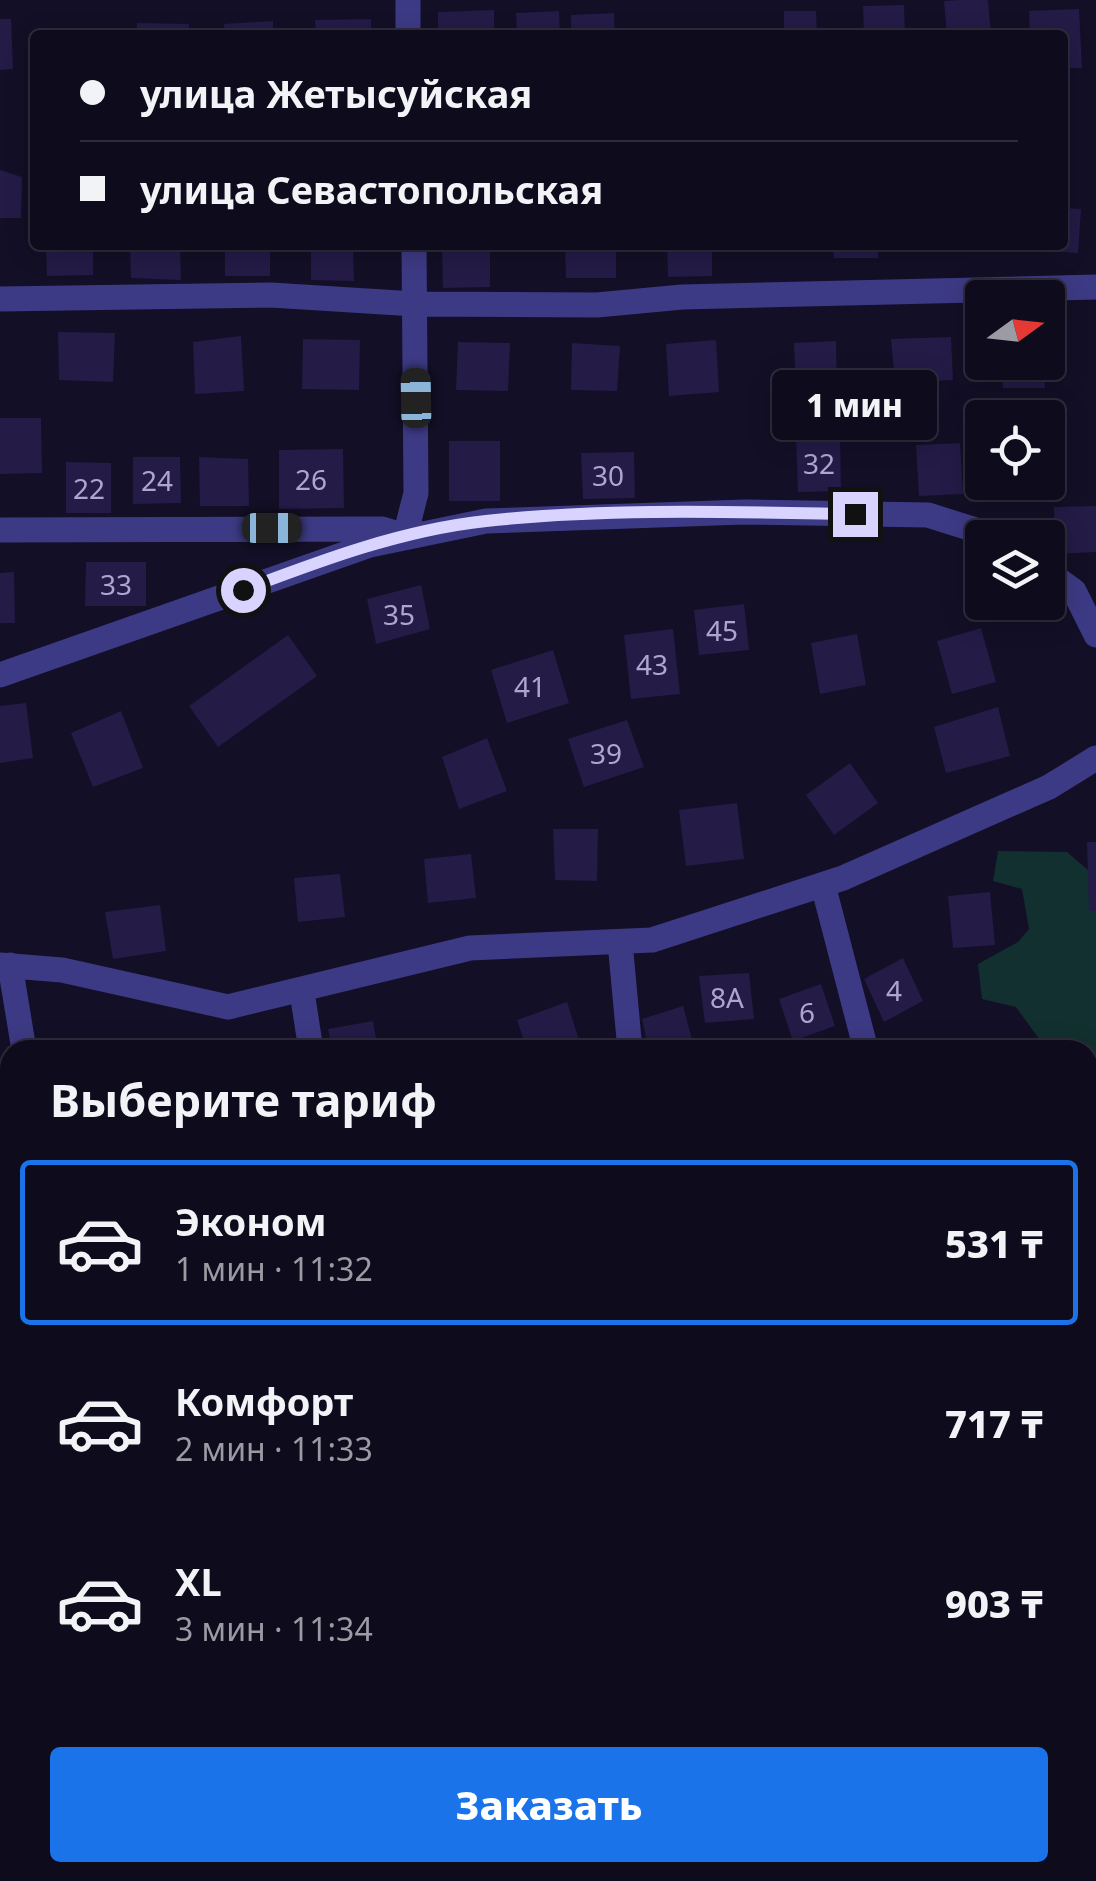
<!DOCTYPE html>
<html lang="ru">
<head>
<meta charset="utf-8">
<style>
	:root { --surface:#0e0b1c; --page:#171425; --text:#f1f3f6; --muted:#9b9ba3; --line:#2e2b3b; --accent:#1a73e8 }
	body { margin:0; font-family:"Noto Sans",sans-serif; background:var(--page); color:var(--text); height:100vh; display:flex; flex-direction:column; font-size:38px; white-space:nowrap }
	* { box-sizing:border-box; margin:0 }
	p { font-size:32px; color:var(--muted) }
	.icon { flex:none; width:55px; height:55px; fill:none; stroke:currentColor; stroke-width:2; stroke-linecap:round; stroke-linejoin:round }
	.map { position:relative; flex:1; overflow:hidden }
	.sheet { position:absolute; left:0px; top:1040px; width:1098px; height:842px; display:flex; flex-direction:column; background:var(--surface); border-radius:30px 30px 0 0; box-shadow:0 5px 25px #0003,0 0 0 2px var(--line) }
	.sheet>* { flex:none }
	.top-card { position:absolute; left:30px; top:30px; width:1038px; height:220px; border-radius:10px; box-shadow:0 5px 25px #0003,0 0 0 2px var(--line); display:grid; align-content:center; height:220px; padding:0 50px; background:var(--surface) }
	.needle { width:65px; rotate:75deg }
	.controls { position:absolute; left:965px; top:280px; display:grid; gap:20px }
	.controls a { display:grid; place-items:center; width:100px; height:100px; border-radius:10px; background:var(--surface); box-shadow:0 5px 25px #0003,0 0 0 2px var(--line); font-size:50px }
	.end { position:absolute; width:45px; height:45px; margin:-22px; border:12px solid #d9d4ff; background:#111; box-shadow:0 0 0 5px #111 }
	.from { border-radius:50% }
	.bubble { position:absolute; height:70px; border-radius:10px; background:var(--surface); box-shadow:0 5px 25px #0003,0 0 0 2px var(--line); font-size:32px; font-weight:800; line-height:70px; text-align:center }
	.car { position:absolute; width:30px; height:60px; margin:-30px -15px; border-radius:12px; box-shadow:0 0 8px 2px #0007; background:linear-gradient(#222 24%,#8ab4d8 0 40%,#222 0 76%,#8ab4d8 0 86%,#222 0) }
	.top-card b { display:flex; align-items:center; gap:35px; height:95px; font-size:38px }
	.top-card b+b { border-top:2px solid var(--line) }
	.top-card i { width:25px; height:25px; background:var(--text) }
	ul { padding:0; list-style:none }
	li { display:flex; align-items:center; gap:30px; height:165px; margin:0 20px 15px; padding:0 30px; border:5px solid transparent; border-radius:10px }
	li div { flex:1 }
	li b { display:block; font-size:38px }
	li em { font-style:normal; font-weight:800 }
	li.current { border-color:var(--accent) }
	li>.icon { width:90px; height:90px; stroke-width:1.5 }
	h2 { padding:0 50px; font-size:45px; line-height:120px }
	.primary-button { display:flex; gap:20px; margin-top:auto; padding:20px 50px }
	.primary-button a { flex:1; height:115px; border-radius:10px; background:var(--accent); color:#fff; font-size:40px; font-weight:800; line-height:115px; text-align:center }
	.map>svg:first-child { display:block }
</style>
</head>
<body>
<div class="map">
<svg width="1096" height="1881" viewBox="0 0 1096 1881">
	<rect width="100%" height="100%" fill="#130f26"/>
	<path fill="#12302f" d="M998 851 1067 852 1096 877V1130L1088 1112V1050H1047L1016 1007 982 999 978 964 1018 942 1029 929 1022 889 993 881Z"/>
	<path fill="#241b47" d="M959 0H988L991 35H947L944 1Z
		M904 5 905 35H864L863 6Z
		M1079 9 1082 68H1062V35H1030L1029 11Z
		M494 10V35H438V12Z
		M559 11 560 35H517L516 13Z
		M784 11H816L817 35H784Z
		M614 13 615 35H571V15Z
		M0 19H11L13 69 0 70Z
		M371 19V35H316L315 20Z
		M273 21V35H225L224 24Z
		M137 23 189 24V35H137Z
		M28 81H35V131H32Z
		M0 170 22 177 21 218H0Z
		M1062 208 1081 209 1078 253 1031 250V245H1062Z
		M46 245H93V275L47 276Z
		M130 245H180L181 280 131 278Z
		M225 245H270V276H225Z
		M311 245H353L354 281 311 280Z
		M442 245H490V287L443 288Z
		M565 245H616V278H566Z
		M667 245H712V276L668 277Z
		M833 245H878V258H834Z
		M942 245H989V248L942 250Z
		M58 332 115 333 113 382 59 380Z
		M241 336 244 391 195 394 193 342Z
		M951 337 953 380 895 383 891 339Z
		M303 339 360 340 359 390 302 389Z
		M716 340 719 392 669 396 666 344Z
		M836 341 837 396 796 398 794 343Z
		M458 342 510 343 508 391 456 390Z
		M572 343 620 346 617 391 571 390Z
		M1001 362H1043L1045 388H1003Z
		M0 418H41L42 473 0 474Z
		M840 435 841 491 798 492 796 436Z
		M449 441H500V501H449Z
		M960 443 963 494 919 496 916 445Z
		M974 446H982V482H1024L1025 494 976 496Z
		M343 449 344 508 279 509V450Z
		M634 452 635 498 583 499 581 453Z
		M133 457H180L181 503 133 504Z
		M199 457 248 459 249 506H200Z
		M66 462 111 463V513H66Z
		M1096 506V552L1055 554 1054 507Z
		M86 562H146V606H85Z
		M14 572 15 623H0V573Z
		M421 585 430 629 376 644 367 599Z
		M744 604 749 650 699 655 694 610Z
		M981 628 996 682 952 694 937 641Z
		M673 629 680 694 631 699 624 635Z
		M857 634 866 685 820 694 811 643Z
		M288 635 317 676 218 747 189 706Z
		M553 650 569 703 507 723 491 670Z
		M26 703 33 758 0 763V706Z
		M998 707 1010 756 946 773 934 727Z
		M121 711 143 768 93 787 71 733Z
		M627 720 644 767 584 787 568 739Z
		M487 738 507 791 459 809 442 757Z
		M850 763 878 803 834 835 806 795Z
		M737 803 744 859 686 866 679 810Z
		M553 829H598L597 881 555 880Z
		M1087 842H1096V911H1089Z
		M471 854 476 898 428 903 424 859Z
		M340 874 345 917 298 922 294 878Z
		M990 892 995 945 953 948 948 896Z
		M160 905 166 951 113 959 105 912Z
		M903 958 923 1001 884 1022 864 979Z
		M749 973 754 1019 705 1023 699 976Z
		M821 984 835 1026 793 1041 779 999Z
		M567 1002 582 1050H527L517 1020Z
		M683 1006 695 1050H649L642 1019Z
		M373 1021 378 1050H332L328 1029Z
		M4 1111 10 1164 0 1166V1112Z
		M10 1241V1301L0 1304V1244Z
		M1096 1293V1359L1088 1360V1294Z
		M10 1358V1408H9L0 1362Z
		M1096 1406V1466L1088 1468V1409Z
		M10 1444V1484L0 1449Z
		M7 1516 10 1552 0 1555V1517Z
		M6 1784 10 1822 0 1826V1786Z
		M10 1842V1872L17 1873 0 1880V1846Z
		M120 1872H163L165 1880 122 1881Z
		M442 1872H500L504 1881H446Z
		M549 1872H589L590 1874 551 1881Z
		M806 1872H851L854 1881H808Z
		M947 1872H997L1000 1881H951Z"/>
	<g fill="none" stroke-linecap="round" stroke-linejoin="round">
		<path stroke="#3d3a85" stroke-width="25" d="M408 0V35
			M0 299 271 295 415 304 597 305 682 297 1096 287
			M0 530 382 529 395 533
			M405 536 416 493 414 245
			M1048 572 1074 591 1096 635
			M0 675 370 545 486 521 744 512 928 515 1001 538
			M823 885 866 1050
			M620 942 630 1050
			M0 965 62 970 228 1007 470 948 652 940 843 878 1049 787 1096 758
			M10 965 24 1050
			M302 992 311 1050
			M1088 1250 1096 1249
			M0 1568 10 1565
			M1088 1639 1096 1637
			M90 1872 92 1881
			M261 1881 288 1872"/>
	</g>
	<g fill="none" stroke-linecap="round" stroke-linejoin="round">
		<path stroke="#d9d4ff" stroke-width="12" d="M243 590C322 560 402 530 486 521 604 508 736 512 855 514"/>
	</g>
	<g text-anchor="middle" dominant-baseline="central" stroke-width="10" stroke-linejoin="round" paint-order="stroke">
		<g font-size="28" fill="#aca6d1">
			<text x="819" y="463">32</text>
			<text x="608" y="475">30</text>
			<text x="311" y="479">26</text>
			<text x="157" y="480">24</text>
			<text x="89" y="488">22</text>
			<text x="116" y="584">33</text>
			<text x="399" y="614">35</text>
			<text x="722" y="630">45</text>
			<text x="652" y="664">43</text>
			<text x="530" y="686">41</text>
			<text x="606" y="753">39</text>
			<text x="894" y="990">4</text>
			<text x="727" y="997">8А</text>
			<text x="807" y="1012">6</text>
		</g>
	</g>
</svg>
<div class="controls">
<a><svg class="needle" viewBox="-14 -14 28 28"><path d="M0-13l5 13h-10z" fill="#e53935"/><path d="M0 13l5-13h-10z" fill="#9b9ba3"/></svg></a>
<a><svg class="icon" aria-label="locate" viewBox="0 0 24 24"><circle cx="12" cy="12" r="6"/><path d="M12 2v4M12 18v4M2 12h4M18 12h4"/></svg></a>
<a><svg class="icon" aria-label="layers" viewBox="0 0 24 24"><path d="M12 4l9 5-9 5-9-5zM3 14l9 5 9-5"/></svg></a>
</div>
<i class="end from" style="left:243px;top:590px"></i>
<i class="end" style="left:855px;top:514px"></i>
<div class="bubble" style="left:772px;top:370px;width:165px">1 мин</div>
<i class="car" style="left:416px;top:398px;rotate:359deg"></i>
<i class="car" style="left:272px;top:528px;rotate:90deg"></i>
<div class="top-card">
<b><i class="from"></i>улица Жетысуйская</b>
<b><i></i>улица Севастопольская</b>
</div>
<section class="sheet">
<h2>Выберите тариф</h2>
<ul>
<li class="current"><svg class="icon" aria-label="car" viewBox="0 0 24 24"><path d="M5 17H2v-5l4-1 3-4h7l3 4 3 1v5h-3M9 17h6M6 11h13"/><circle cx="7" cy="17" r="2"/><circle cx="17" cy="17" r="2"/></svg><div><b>Эконом</b><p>1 мин · 11:32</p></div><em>531 ₸</em></li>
<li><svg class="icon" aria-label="car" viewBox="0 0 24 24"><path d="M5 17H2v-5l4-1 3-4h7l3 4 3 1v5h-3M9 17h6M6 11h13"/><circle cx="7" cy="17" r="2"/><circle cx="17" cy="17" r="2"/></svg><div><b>Комфорт</b><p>2 мин · 11:33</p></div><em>717 ₸</em></li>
<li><svg class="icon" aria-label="car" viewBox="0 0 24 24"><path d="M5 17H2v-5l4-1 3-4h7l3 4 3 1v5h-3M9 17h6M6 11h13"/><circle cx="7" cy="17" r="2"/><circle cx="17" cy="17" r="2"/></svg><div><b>XL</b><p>3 мин · 11:34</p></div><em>903 ₸</em></li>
</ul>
<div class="primary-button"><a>Заказать</a></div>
</section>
</div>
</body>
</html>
